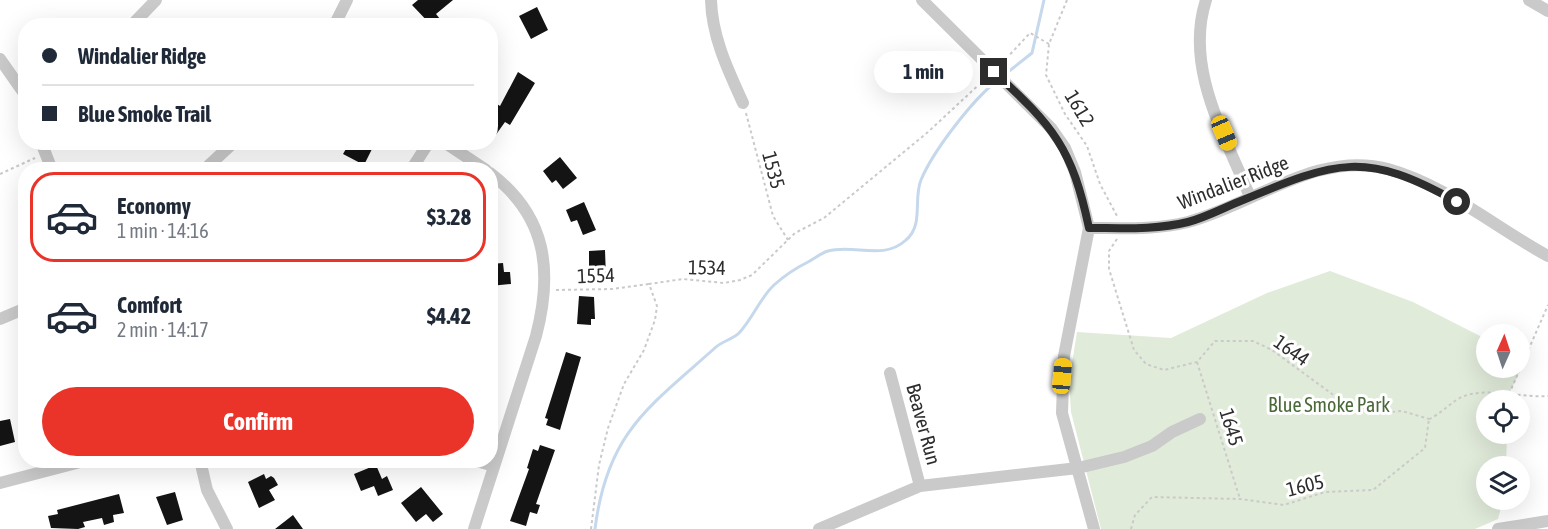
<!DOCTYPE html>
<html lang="en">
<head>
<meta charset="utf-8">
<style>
	:root { --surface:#fff; --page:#f2f2f3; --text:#1f2937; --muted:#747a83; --line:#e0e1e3; --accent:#ea3329 }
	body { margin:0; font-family:"Asap Condensed",sans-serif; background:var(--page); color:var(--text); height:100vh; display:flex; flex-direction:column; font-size:22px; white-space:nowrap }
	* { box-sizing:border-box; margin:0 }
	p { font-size:20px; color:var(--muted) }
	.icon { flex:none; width:33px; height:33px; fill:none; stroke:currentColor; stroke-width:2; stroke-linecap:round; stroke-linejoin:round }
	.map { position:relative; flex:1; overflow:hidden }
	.drawer { position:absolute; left:18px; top:162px; width:480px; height:306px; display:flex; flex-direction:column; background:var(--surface); border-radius:24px; box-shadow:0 6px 24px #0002 }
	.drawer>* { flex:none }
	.hud { position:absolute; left:18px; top:18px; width:480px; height:132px; border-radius:24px; box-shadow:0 6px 24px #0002; display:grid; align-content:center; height:132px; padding:0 24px; background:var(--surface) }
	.needle { width:39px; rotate:3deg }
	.tools { position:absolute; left:1476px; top:324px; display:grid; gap:12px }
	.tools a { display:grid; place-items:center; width:54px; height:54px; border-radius:50%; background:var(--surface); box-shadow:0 6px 24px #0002; font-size:30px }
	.end { position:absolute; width:27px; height:27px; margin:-14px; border:8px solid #2d2d2d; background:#fff; box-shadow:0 0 0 3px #fff }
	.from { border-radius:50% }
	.bubble { position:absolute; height:42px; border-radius:21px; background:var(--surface); box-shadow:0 6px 24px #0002; font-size:20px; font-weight:700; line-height:42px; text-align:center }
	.car { position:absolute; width:18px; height:36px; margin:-18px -9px; border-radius:8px; box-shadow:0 0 4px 2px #0007; background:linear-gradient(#f5c518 24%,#345 0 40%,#f5c518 0 76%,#345 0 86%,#f5c518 0) }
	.hud b { display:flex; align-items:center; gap:21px; height:57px; font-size:22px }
	.hud b+b { border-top:2px solid var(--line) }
	.hud i { width:15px; height:15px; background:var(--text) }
	ul { padding:10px 0 0; list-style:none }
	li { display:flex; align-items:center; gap:18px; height:90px; margin:0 12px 9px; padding:0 12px; border:3px solid transparent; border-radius:24px }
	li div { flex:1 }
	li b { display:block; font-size:22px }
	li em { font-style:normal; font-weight:700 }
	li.active { border-color:var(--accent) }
	li>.icon { width:54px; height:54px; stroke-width:1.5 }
	.primary-button { display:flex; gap:12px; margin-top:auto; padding:12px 24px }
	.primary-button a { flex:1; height:69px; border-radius:36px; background:var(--accent); color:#fff; font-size:24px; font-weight:700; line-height:69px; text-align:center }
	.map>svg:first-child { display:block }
</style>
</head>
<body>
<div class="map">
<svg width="1548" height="529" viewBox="0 0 1548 529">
	<rect width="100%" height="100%" fill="#fff"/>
	<path fill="#e1ebda" d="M1330 271 1413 302 1486 339V368H1520V360L1524 363 1509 394V400H1486V434H1507L1506 466H1486V500H1503L1498 519 1475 529H1101L1071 412 1069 382 1077 332 1171 338 1267 293Z"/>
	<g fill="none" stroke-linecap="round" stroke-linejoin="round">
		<path stroke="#c5d8ec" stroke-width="3" d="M1003 76 1032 53 1044 0
			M595 529C607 432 649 407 716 347 723 341 733 339 739 333 753 318 760 298 774 285 784 276 796 268 808 262 814 259 821 253 828 251 855 244 883 261 906 240 924 225 913 199 921 180 933 151 973 99 998 80"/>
	</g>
	<path fill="#141414" d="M418 0H453L436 14 440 19 432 26 412 5Z
		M537 7 548 30 531 39 519 16Z
		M518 72 535 83 510 125 505 122 490 143V108L494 102 500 106Z
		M350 142H369L374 145 364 165 343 154Z
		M560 157 577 178 563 189 556 180 552 183 543 171Z
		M584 202 596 230 583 235 577 220 571 222 566 210Z
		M605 250 606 278 589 280V251Z
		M503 263 504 272H510L511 284 490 286V264Z
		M579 296 594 297 595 319H591V325L577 324Z
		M566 352 581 357 560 430 546 425 548 419 545 418Z
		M10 419 15 442 0 446V421Z
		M540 445 555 450 536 504 540 505 537 514 530 512 526 526 510 521 529 469 527 468 533 449 538 451Z
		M376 465 382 479 387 476 393 490 378 496 374 486 361 491 354 474Z
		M264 474 266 479 271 476 274 478 278 485 269 490 275 500 259 508 248 482Z
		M421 487 443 514 433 522 426 514 416 522 401 503Z
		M175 492 183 520 167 525 156 497Z
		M119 494 124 513 113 515 114 522 104 525 102 518 83 522 85 527 78 529 51 528 48 516 58 514 57 510Z
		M293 515 303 529H275Z"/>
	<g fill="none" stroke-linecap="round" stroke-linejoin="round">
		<path stroke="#cacaca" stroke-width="2" stroke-dasharray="3 3" stroke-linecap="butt" d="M1067 0 1049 44 1046 75 1065 114 1087 146 1100 184 1117 216
			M1002 63 1030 33 1049 44
			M746 113 773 216 788 240
			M0 174 35 158
			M1117 239 1109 251V269L1134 350 1146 364 1164 370 1197 362 1215 341H1253L1272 350 1343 402 1380 413 1402 411 1429 419
			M556 290 612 289 649 284
			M1197 362 1240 499
			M1509 394 1548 305
			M1429 419C1441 414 1453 400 1464 396 1491 387 1520 398 1548 396
			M591 529 599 465 608 428 624 384 644 350 655 320 657 306 649 284 683 279 724 283 740 280 752 275 795 233 824 218 928 132 985 79
			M1131 529 1135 515 1152 497 1240 499 1284 505 1325 492 1373 490 1425 448 1429 419"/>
		<path stroke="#cacaca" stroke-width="12" d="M711 0C712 37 728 70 743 103
			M922 0 1051 128 1065 148 1075 172 1089 228 1064 356 1062 413 1094 529
			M1206 0C1184 68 1225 135 1250 197
			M1529 0 1548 11
			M131 26 156 0
			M334 26 347 0
			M0 59 26 96
			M41 142 52 170
			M444 142 486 170
			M204 170 234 142
			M411 170 429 142
			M1089 228C1122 228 1156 230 1188 222 1253 205 1317 150 1388 169 1446 185 1496 228 1548 256
			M0 319 26 308
			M890 373 920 486
			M200 460 207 490 227 529
			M473 460 494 466
			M0 483 88 460
			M474 529 536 336C553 271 547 216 490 173
			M819 529 920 486 1078 468 1124 457 1152 446 1172 432 1200 419
			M1498 529 1548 521"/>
	</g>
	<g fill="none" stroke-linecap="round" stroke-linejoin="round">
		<path stroke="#2d2d2d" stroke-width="8" d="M994 72C1054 127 1072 148 1089 228 1122 228 1156 230 1188 222 1207 217 1225 207 1243 200 1337 161 1365 150 1457 202"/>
	</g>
	<g text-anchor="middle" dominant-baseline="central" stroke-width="6" stroke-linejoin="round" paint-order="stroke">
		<g font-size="20" fill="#2d2d2d" stroke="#fff">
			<text transform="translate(1080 108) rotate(59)">1612</text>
			<text transform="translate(774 170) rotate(75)">1535</text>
			<text transform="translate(1233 182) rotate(-21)">Windalier Ridge</text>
			<text transform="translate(707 267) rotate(1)">1534</text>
			<text transform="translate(596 275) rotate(-2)">1554</text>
			<text transform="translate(1292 350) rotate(35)">1644</text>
			<text transform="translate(924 424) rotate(75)">Beaver Run</text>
			<text transform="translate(1232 427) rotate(73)">1645</text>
			<text transform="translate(1305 485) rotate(-14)">1605</text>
		</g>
		<g font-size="20" fill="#4a6939" stroke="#fff">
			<text x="1329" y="404">Blue Smoke Park</text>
		</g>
	</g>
</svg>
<div class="tools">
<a><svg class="needle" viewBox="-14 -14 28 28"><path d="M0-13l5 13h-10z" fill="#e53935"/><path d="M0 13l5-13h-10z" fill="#747a83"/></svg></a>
<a><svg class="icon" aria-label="locate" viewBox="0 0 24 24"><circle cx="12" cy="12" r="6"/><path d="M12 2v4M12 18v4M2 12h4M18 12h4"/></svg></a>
<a><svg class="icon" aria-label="layers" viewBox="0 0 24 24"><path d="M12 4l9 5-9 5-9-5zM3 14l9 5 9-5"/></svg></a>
</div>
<i class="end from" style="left:1457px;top:202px"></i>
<i class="end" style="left:994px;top:72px"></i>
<div class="bubble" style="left:874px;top:51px;width:99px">1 min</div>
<i class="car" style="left:1224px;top:133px;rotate:157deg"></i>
<i class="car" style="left:1062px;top:376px;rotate:5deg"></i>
<div class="hud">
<b><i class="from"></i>Windalier Ridge</b>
<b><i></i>Blue Smoke Trail</b>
</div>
<section class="drawer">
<ul>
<li class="active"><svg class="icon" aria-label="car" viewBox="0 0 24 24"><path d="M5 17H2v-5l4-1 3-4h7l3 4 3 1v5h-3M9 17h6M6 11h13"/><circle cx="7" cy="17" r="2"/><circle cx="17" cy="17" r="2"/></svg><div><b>Economy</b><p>1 min · 14:16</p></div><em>$3.28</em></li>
<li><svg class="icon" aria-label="car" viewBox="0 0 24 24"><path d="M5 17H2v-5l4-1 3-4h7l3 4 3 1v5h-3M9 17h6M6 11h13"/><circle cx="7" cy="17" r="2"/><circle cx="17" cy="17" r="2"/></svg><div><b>Comfort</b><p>2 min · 14:17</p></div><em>$4.42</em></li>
</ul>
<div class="primary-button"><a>Confirm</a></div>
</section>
</div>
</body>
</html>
